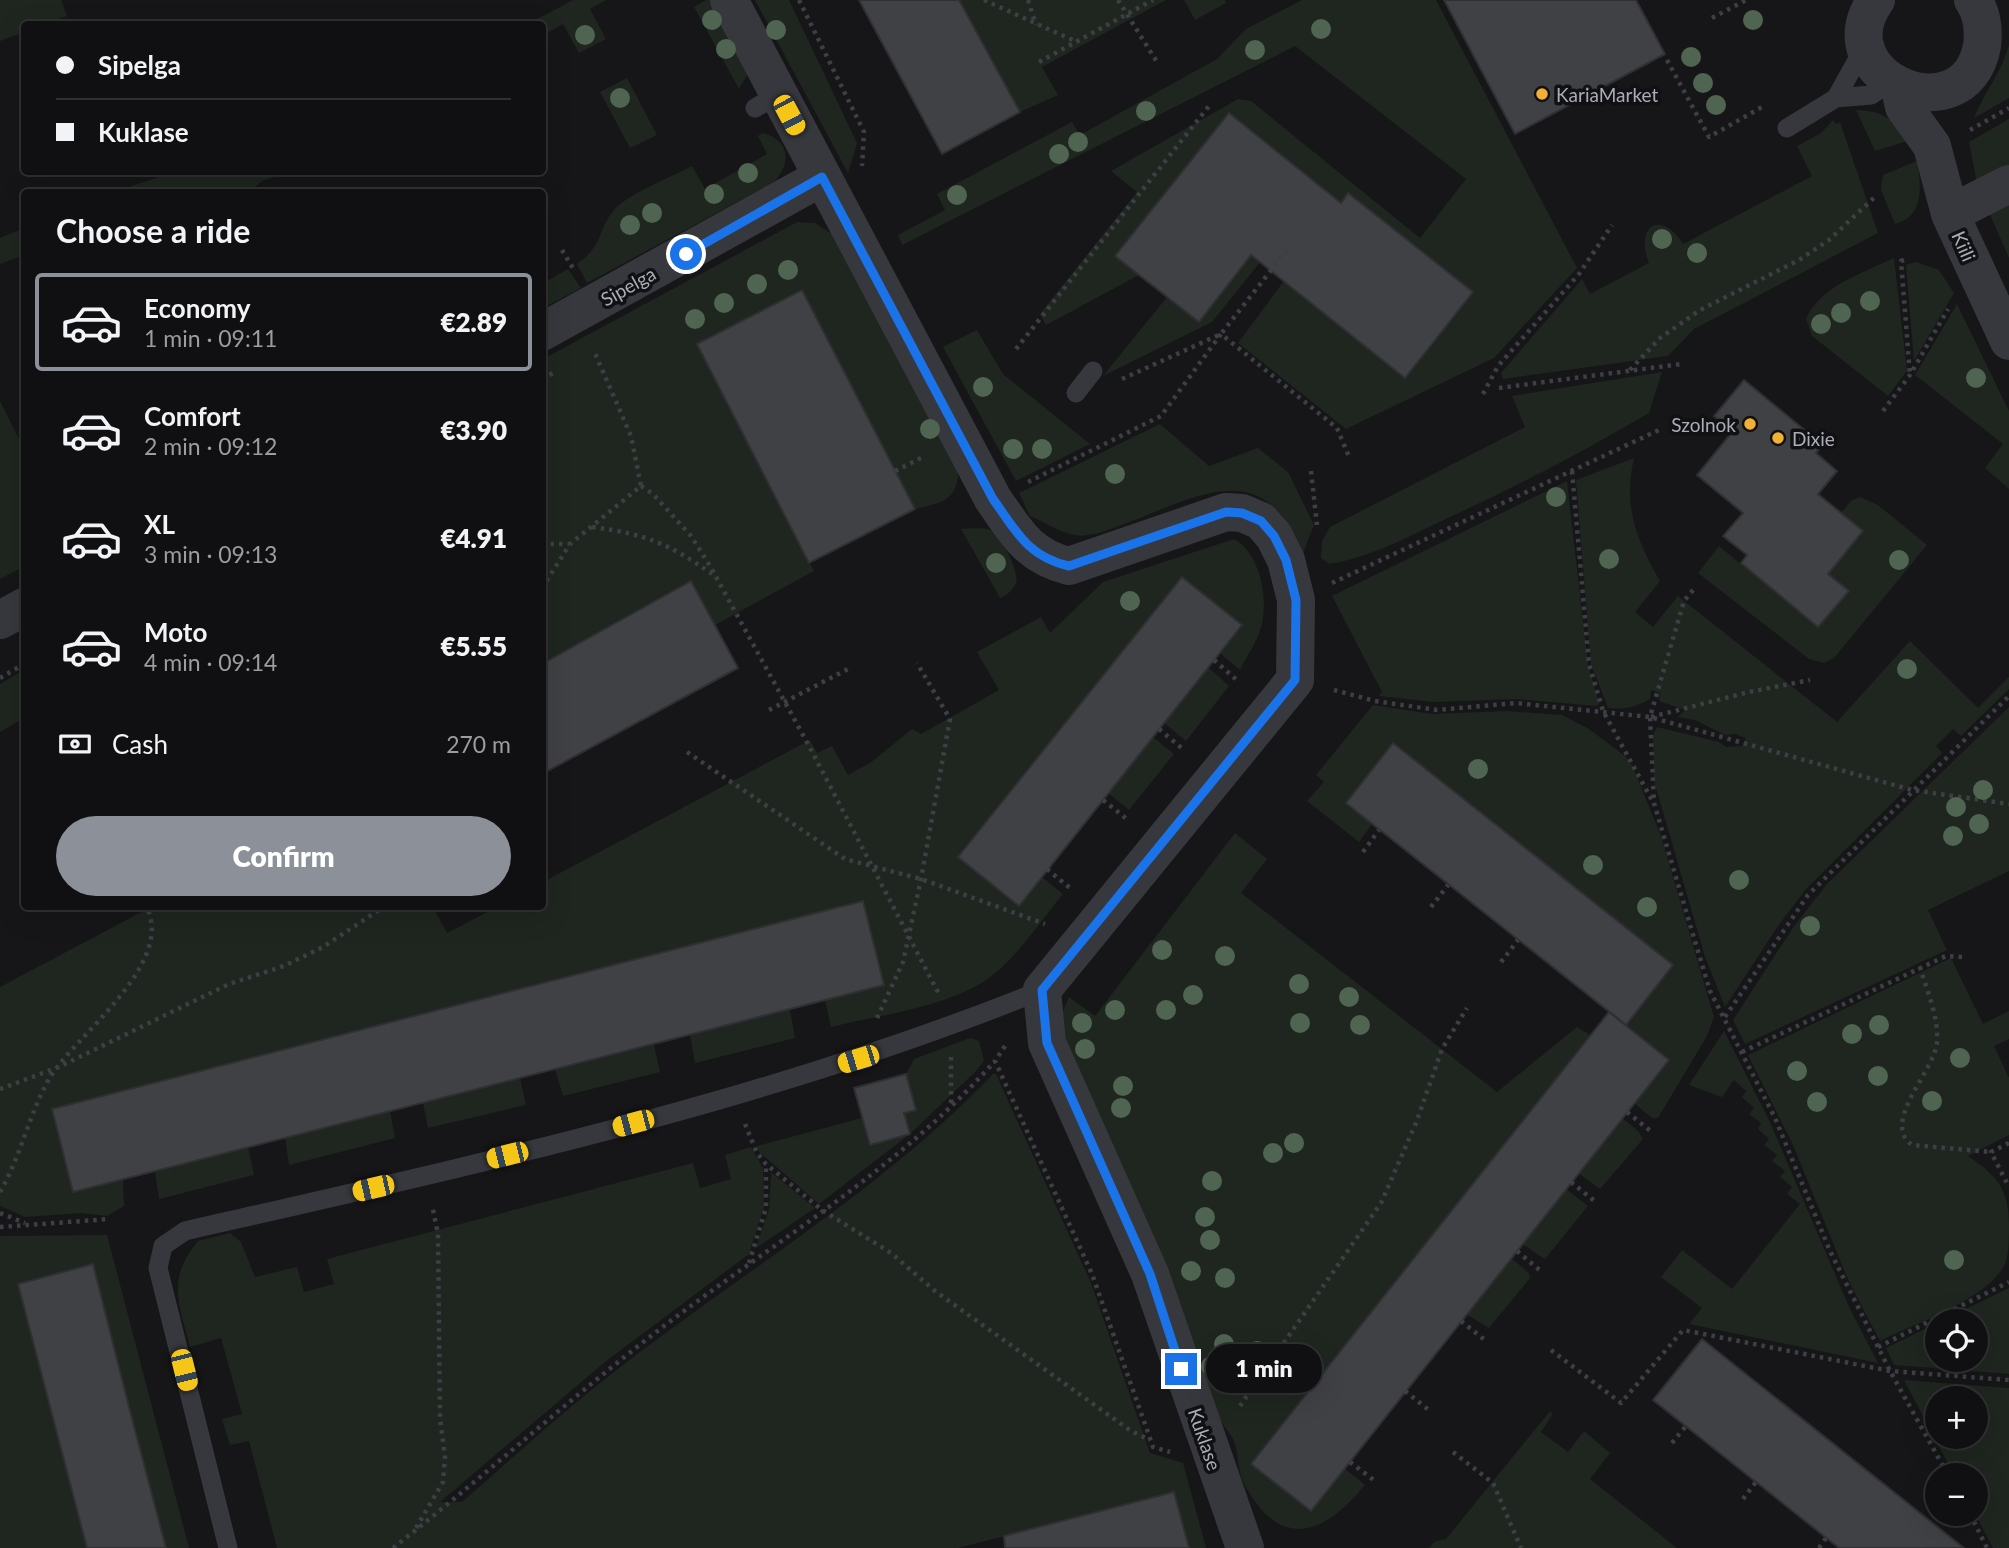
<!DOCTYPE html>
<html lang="en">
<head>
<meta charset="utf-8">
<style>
	:root { --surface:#101012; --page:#19191b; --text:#f1f3f6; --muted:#9c9d9f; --line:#303032; --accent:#8c9099 }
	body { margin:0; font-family:Lato,sans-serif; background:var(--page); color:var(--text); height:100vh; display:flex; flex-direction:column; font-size:26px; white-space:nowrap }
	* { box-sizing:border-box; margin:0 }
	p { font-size:23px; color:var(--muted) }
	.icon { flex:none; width:38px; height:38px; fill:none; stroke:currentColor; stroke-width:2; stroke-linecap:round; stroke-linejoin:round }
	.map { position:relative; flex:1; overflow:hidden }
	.drawer { position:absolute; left:21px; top:189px; width:525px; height:721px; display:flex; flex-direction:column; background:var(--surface); border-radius:7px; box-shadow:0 7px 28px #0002,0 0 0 2px var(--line) }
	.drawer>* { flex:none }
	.banner { position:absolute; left:21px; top:21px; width:525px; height:154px; border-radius:7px; box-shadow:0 7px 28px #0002,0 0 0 2px var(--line); display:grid; align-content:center; height:154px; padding:0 35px; background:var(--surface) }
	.controls { position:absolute; left:1925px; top:1309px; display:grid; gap:14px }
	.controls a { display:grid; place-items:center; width:63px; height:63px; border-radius:50%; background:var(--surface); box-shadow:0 7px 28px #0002,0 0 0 2px var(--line); font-size:35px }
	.end { position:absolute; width:32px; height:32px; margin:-16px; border:9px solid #1a73e8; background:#fff; box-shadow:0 0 0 4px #fff }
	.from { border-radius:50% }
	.bubble { position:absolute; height:49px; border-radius:24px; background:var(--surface); box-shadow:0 7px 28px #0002,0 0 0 2px var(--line); font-size:23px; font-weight:800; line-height:49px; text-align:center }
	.car { position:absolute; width:21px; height:42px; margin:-21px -10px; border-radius:9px; box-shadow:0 0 5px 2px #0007; background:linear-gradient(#f5c518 24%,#345 0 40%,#f5c518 0 76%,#345 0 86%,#f5c518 0) }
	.banner b { display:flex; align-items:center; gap:24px; height:66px; font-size:26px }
	.banner b+b { border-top:2px solid var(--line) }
	.banner i { width:18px; height:18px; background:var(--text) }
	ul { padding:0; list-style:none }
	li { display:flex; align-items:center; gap:21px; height:98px; margin:0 14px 10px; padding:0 21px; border:4px solid transparent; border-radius:7px }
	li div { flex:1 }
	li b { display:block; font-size:26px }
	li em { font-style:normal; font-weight:800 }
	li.on { border-color:var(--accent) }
	li>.icon { width:63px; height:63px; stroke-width:1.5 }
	h2 { padding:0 35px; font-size:32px; line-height:84px }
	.pay { display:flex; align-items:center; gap:18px; height:77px; padding:0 35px; font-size:26px }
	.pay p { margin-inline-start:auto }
	.cta { display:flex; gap:14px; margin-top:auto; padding:14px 35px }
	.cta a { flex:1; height:80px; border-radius:42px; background:var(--accent); color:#fff; font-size:28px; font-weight:800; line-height:80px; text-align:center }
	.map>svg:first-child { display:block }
</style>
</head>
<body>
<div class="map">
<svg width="2009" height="1548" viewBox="0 0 2009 1548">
	<rect width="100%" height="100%" fill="#161618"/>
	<path fill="#1e261f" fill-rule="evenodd" d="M0 0H61L67 16 44 24H24V32L0 41Z
		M573 0H606L590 9 606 39 579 53 563 24 543 35 542 24H528Z
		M706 0H710L749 72 739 89 694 7Z
		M755 0H789L857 143 848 173Z
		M959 0H1166L1042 67 1058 95 1020 112Z
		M1184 0H1225L1226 3 1195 20Z
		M1302 0H1436L1577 268 1494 358 1346 429 1238 343 1284 281 1405 378 1473 292 1349 193 1341 203 1229 113 1116 255 1139 275 1046 325 1040 314 1137 192 1111 171 1238 99 1251 101 1420 238 1466 179 1295 46 902 245 898 235 945 210 937 194 1072 122 1080 135 1217 59 1246 29Z
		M2009 45V98L1974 118C1984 92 2002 72 2009 45Z
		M627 78 657 135 630 148 600 92Z
		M1856 110C1885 111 1893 120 1911 140L1875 151Z
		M2009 119V168L1977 184 1969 142Z
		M1833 120 1836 124 1840 122 1878 233 1694 329 1668 356 1503 379 1501 373 1582 279 1590 294 1649 263C1634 226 1661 209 1683 244L1812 176 1797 146 1821 133Z
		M762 133C790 139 792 163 774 182L587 283 577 264C605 244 596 232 614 210 627 194 672 177 692 166L705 189 767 154 758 136Z
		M1917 161C1921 186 1925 216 1895 224L1881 190 1883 175Z
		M174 172H290L262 181 250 192H214L211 187 196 192H114Z
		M2009 200V258L1988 210Z
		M797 222 815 223 837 237 959 466C958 500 945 502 915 509L801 290 697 344 814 571 715 625 691 581 543 664V359Z
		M1277 223 1286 230 1212 322 1103 376 1167 297 1199 322Z
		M24 228V255L0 264V238Z
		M1894 258 1907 371 1888 396 1812 336 1806 319C1820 286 1863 273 1894 258Z
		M1916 262 1939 270 1954 293 1914 361 1906 265Z
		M568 269 581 288 543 308V283Z
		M1957 304 2009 411V489L1985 468 2003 444 1915 375Z
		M977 330 1003 374 1090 444 1016 481 943 347Z
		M1662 372 1649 413C1581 453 1512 489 1439 522 1404 539 1368 558 1329 564L1321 558 1322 541 1330 527 1525 427 1512 396Z
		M0 401 24 449V569L21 568 0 579Z
		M1160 424 1209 466 1258 448 1288 472 1314 525 1303 553C1262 451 1195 499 1121 525 1107 530 1090 538 1074 535 1059 532 1044 522 1030 516L1019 493Z
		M1634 458C1623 506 1636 539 1660 581L1635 612 1653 627 1678 596 1837 722 1910 641 1978 708 2009 677V689L1961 736 1953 729 1936 746 1942 753 1807 888 1778 926 1725 1007 1705 957 1654 781 1653 735 1657 727 1719 742 1726 747 1742 746 1746 738 1735 734 1725 735 1695 720 1678 717 1685 710 1659 701 1660 693 1651 690 1650 699C1636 707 1624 710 1608 708L1591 664 1576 480Z
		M1567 481 1588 665 1599 703 1597 706 1516 699 1434 702 1379 696 1382 692 1332 596Z
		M1860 497 1878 505 1927 545 1834 658 1824 663 1809 659 1698 573 1719 546 1818 627 1848 591 1828 574 1863 531 1841 513 1852 500Z
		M961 529C970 529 982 527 990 530 1000 533 1020 572 1016 583 1014 589 1006 596 1000 598Z
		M1234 539C1261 553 1270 603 1260 630 1256 644 1246 657 1240 670L1220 653 1242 624 1182 577 959 857 1042 877 1063 894C1040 922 1018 956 989 978 949 1007 879 1015 831 1027L825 1000 884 985 863 902 52 1109 73 1192 123 1179 124 1206 107 1216 81 1213 25 1217 0 1206V987L151 907H433L447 933 497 907 542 906 543 882 810 740 817 753 832 746 848 775 870 763 912 729 921 734 999 690 977 652 1041 617 1050 633 1103 582Z
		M1208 667 1229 686 1186 741 1164 723Z
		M24 670V718L0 732V684Z
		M1373 705 1432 714 1507 711 1562 715 1589 729 1625 756 1632 765 1661 836 1714 1017 1707 1036 1658 1118H1652L1634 1103 1669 1059 1626 1025 1672 964 1393 744 1346 803 1372 824 1359 842 1307 801 1324 782 1316 775Z
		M2009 707V871L1928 910 1947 950 1745 1044 1733 1020 1794 926 1827 884Z
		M1153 737 1174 754 1129 810 1108 793Z
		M1235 833 1267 859 1241 893 1497 1092 1577 1027 1590 1035 1251 1464 1310 1511 1344 1468 1365 1485C1320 1540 1278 1548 1243 1482 1237 1468 1239 1452 1233 1439 1228 1430 1220 1421 1214 1412L1063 1042V1011L1069 997 1095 1016Z
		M1951 958 1983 1024 2009 1011V1039L1994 1046 2009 1078V1135L1968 1156C1996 1175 2009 1188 2009 1225 2009 1237 2009 1250 2006 1262 1990 1299 1916 1323 1880 1341L1849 1282 1793 1145 1748 1055Z
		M790 1009 795 1038 695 1063 690 1035Z
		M1724 1031 1770 1122 1849 1307 1878 1363 1689 1324 1702 1308 1661 1277 1682 1250 1732 1289 1800 1204 1787 1194 1792 1187 1780 1177 1785 1171 1772 1161 1777 1155 1764 1145 1769 1139 1758 1129 1761 1123 1749 1114 1754 1108 1742 1097 1746 1091 1734 1080 1722 1097 1689 1085Z
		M970 1038 979 1041 984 1061 975 1072 910 1134 819 1204 759 1152 757 1146 862 1118 870 1145 910 1135 904 1113 915 1109 906 1074 914 1059Z
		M654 1045 660 1072 563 1096 555 1069Z
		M993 1074H996L1091 1283 1150 1453 1183 1463 1206 1548H1189L1174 1493 958 1548H277L249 1441 230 1445 222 1419 242 1414 221 1338 190 1347C179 1303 166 1280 198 1241L230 1233 241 1242 255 1277 297 1267 304 1292 334 1284 327 1259 693 1163 700 1188 731 1179 725 1155 751 1147 763 1168 764 1207 749 1254 605 1362 440 1502H462C519 1452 575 1401 636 1355 756 1264 889 1183 993 1074Z
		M520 1078 526 1105 428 1128 423 1103Z
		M390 1111 395 1138 289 1165 285 1138Z
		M1622 1118 1638 1131 1643 1139 1600 1189 1578 1173Z
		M248 1147 254 1175 159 1199 155 1171Z
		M771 1172 815 1208 756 1248 769 1209Z
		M1566 1189 1588 1206 1545 1259 1522 1244Z
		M107 1235 189 1548H0V1236Z
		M1511 1258 1529 1273 1530 1278 1489 1328 1466 1314Z
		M2009 1288V1374L1894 1365 1886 1348 1937 1323V1360H1976V1321H1941Z
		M1904 1380 2009 1388V1548H1993L1975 1514 1976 1475H1954ZM1937 1398H1976V1437H1937Z
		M1550 1411 1553 1414 1541 1432 1568 1452 1584 1431 1610 1453 1590 1479 1677 1548H1429L1434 1542 1446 1539Z"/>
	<path fill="#404145" stroke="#303034" stroke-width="2" d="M859 0H959L1020 112 942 154Z
		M1444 0H1636L1665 54 1515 134Z
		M1229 113 1341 203 1348 193 1473 292 1405 378 1251 255 1199 322 1115 256Z
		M802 290 915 509 809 563 697 344Z
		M1744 380 1823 445 1816 453 1837 471 1818 494 1863 531 1828 574 1849 591 1818 627 1741 563 1747 555 1723 536 1743 513 1697 475 1733 431 1714 416Z
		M1182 577 1242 625 1019 906 958 857Z
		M691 581 738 668 542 774V664Z
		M1393 743 1673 965 1626 1025 1346 803Z
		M863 901 884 985 73 1192 52 1109Z
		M1609 1012 1669 1060 1311 1511 1251 1464Z
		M906 1074 916 1110 904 1113 910 1134 870 1145 854 1088Z
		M93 1264 130 1411 166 1548H87L18 1284Z
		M1702 1339 1964 1548H1839L1756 1482 1653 1400Z
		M1174 1492 1189 1548H1005L1004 1536Z"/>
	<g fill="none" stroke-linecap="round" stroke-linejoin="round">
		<path stroke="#3d3f44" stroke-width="4.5" stroke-dasharray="3.5 5" stroke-linecap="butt" d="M799 0 864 132 862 166
			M984 0 1077 42
			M1028 0 1036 25
			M1118 0 1157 62
			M1712 18 1746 0
			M1667 60 1709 137 1762 107
			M1039 62 1153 0
			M1970 130 2009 108
			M562 250 574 270
			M1904 260 1901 261 1910 375
			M1016 349 1209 106
			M1630 370 1660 338 1700 310 1799 260 1829 240 1877 195
			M542 379 555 372
			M1122 379 1221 334 1290 246
			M1499 388 1681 364
			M1483 394 1498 366 1579 274 1612 225
			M1883 411 1910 375 1948 309
			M895 471 923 457
			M1311 471 1317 525
			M1572 471 1589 664 1603 711 1653 802
			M1028 482 1161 416 1221 334 1337 428 1350 459
			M641 486 653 494 691 536 710 566 809 746 940 996
			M592 527C645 534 668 543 712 574
			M542 544H569
			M1332 583 1659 430
			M542 588 570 544 641 486 631 436 594 351
			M1693 590 1684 601 1650 717 1654 803 1691 928 1710 991 1775 1118 1830 1251 1890 1371 1948 1475
			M1214 660 1239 682
			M0 678 24 664
			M1334 690 1375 701 1437 710 1516 703 1650 717 1912 790 2009 804
			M769 710 848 669
			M1651 717 1749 692 1810 680
			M1159 729 1184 750
			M687 752 845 859 921 879 1045 924
			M1103 800 1128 820
			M1363 852 1379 830
			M1047 869 1071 889
			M1431 907 1448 885
			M1501 962 1518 940
			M1920 967C1927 991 1939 1018 1937 1042 1935 1071 1880 1122 1912 1145L1991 1152
			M1725 1017 1808 895 2009 696
			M877 1018 903 962 921 879 950 719 917 663
			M1005 1046 995 1061 1092 1274 1153 1447 1170 1452
			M1742 1052 1946 956 1964 957
			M951 1057V1107
			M0 1089 59 1067 229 984 284 966 323 947 385 906
			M1627 1112 1653 1133
			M745 1124 757 1153 766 1164 822 1210 891 1253 935 1291 1131 1431 1150 1440
			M2009 1143 1991 1152 2009 1187
			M1571 1182 1597 1203
			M0 1192C21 1156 29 1114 49 1079 74 1036 177 964 146 906
			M0 1213 25 1223
			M0 1227 109 1219
			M1517 1251 1542 1272
			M749 1263 766 1208V1165
			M1461 1321 1486 1341
			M1878 1347 2009 1282
			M1551 1350 1621 1403 1683 1330 1890 1371 2009 1380
			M1405 1391 1430 1411
			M1240 1406 1381 1203 1416 1123 1442 1049 1467 1008
			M1672 1443 1686 1426
			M1453 1452 1493 1483 1521 1548
			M1350 1462 1375 1481
			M1743 1499 1756 1482
			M1970 1514 1987 1548
			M416 1528 443 1482 445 1457 440 1418 438 1234 432 1205
			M393 1548C485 1476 571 1397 664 1326 776 1241 901 1167 995 1061
			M1819 1548 1826 1538"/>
		<path stroke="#37383d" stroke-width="19" d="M1836 98 1866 44
			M755 108 779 94
			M1787 128 1836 98 1871 95 1891 82
			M1076 393 1093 371
			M228 1548 158 1268 163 1246 185 1231C474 1165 766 1102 1042 990"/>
		<path stroke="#37383d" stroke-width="38" d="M729 0 993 499C1016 532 1028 556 1069 566L1226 512 1242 513 1261 521 1274 536 1286 560 1296 600 1295 680 1042 990 1047 1043 1150 1274 1245 1548
			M1876 0C1821 77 1965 138 1982 46 1984 30 1982 13 1973 0
			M1900 88 1904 107 1932 146 1950 214 2009 341
			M1950 214 2009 184
			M542 332 822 177
			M0 620 24 607"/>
	</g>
	<g fill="#506452">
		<circle cx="712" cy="20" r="10"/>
		<circle cx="1753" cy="20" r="10"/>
		<circle cx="1321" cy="29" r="10"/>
		<circle cx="776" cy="30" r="10"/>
		<circle cx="585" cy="35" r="10"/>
		<circle cx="726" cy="49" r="10"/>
		<circle cx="1255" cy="50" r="10"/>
		<circle cx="1691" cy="57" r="10"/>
		<circle cx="1703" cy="83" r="10"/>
		<circle cx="620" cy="98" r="10"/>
		<circle cx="1716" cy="105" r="10"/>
		<circle cx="1146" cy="111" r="10"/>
		<circle cx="1078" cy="142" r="10"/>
		<circle cx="1059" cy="154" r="10"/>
		<circle cx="748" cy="173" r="10"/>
		<circle cx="714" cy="194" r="10"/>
		<circle cx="957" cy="195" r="10"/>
		<circle cx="652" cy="213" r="10"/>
		<circle cx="630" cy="225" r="10"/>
		<circle cx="1662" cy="239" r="10"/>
		<circle cx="1697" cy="253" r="10"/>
		<circle cx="788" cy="270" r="10"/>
		<circle cx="757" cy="284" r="10"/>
		<circle cx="1870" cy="301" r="10"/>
		<circle cx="724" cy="303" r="10"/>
		<circle cx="1841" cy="313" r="10"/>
		<circle cx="695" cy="319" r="10"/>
		<circle cx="1821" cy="324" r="10"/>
		<circle cx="1976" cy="378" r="10"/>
		<circle cx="983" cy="387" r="10"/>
		<circle cx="930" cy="429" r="10"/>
		<circle cx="1013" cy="449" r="10"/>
		<circle cx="1042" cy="449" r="10"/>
		<circle cx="1115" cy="474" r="10"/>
		<circle cx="1556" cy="497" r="10"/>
		<circle cx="1609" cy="559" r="10"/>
		<circle cx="1899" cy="560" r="10"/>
		<circle cx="996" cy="563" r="10"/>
		<circle cx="1130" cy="601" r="10"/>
		<circle cx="1907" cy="669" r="10"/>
		<circle cx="1478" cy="769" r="10"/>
		<circle cx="1983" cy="790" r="10"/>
		<circle cx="1956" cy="807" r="10"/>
		<circle cx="1979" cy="824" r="10"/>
		<circle cx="1953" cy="836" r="10"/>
		<circle cx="1593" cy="865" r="10"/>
		<circle cx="1739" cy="880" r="10"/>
		<circle cx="1647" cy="907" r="10"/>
		<circle cx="1810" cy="926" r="10"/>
		<circle cx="1162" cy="950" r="10"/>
		<circle cx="1225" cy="956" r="10"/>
		<circle cx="1299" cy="984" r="10"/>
		<circle cx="1193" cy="995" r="10"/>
		<circle cx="1349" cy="997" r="10"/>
		<circle cx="1115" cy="1010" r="10"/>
		<circle cx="1166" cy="1010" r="10"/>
		<circle cx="1082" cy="1023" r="10"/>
		<circle cx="1300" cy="1023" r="10"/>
		<circle cx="1360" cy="1025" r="10"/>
		<circle cx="1879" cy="1025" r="10"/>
		<circle cx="1852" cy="1034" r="10"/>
		<circle cx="1085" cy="1049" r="10"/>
		<circle cx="1960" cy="1058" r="10"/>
		<circle cx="1797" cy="1071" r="10"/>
		<circle cx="1878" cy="1076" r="10"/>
		<circle cx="1123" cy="1086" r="10"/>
		<circle cx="1932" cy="1101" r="10"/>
		<circle cx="1817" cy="1102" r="10"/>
		<circle cx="1121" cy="1108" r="10"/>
		<circle cx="1294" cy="1143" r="10"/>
		<circle cx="1273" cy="1153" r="10"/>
		<circle cx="1212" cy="1181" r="10"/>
		<circle cx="1205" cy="1217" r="10"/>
		<circle cx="1210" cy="1240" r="10"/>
		<circle cx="1954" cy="1260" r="10"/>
		<circle cx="1191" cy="1271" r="10"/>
		<circle cx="1225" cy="1278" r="10"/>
		<circle cx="1224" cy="1344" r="10"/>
		<circle cx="1257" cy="1351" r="10"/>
		<circle cx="1211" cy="1366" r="10"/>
	</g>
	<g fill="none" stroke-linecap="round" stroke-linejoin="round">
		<path stroke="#1a73e8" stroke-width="9" d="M686 254 822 177 993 499C1016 531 1028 557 1069 566L1226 512 1242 513 1261 521 1274 536 1286 560 1296 600 1295 680 1042 990 1047 1043 1150 1274 1181 1369"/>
	</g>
	<g fill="#f2b134" stroke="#111113" stroke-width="2.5">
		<circle cx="1542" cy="94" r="7"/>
		<circle cx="1750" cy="424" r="7"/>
		<circle cx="1778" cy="438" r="7"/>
	</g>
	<g text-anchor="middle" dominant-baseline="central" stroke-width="7" stroke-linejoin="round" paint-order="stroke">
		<g font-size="19" fill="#a8adb8" stroke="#111113" text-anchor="start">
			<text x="1556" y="94">KariaMarket</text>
			<text x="1736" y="424" text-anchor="end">Szolnok</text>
			<text x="1792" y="438">Dixie</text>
		</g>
		<g font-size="19" fill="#a8adb8" stroke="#111113">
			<text transform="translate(1964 246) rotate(66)">Kiili</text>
			<text transform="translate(628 286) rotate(-29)">Sipelga</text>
			<text transform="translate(1205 1439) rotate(71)">Kuklase</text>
		</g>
	</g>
</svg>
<div class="controls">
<a><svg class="icon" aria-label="locate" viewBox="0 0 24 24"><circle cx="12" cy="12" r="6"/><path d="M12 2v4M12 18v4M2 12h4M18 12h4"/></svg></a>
<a>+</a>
<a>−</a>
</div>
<i class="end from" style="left:686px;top:254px"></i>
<i class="end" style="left:1181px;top:1369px"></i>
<div class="bubble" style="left:1206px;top:1344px;width:116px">1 min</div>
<i class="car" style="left:789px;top:115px;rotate:152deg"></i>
<i class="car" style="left:858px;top:1059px;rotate:253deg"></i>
<i class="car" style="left:633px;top:1123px;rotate:255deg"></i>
<i class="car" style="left:507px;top:1155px;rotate:256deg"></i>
<i class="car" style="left:373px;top:1188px;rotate:257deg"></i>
<i class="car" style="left:184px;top:1370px;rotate:166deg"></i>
<div class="banner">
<b><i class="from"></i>Sipelga</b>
<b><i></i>Kuklase</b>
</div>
<section class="drawer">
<h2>Choose a ride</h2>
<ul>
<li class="on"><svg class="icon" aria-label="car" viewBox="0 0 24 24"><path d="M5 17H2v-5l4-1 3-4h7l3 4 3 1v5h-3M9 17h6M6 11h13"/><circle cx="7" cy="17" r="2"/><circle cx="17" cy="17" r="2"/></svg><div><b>Economy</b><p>1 min · 09:11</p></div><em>€2.89</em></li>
<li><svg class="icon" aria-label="car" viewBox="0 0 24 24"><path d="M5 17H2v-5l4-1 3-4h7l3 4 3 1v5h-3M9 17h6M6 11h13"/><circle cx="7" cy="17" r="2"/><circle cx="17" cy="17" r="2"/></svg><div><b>Comfort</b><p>2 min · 09:12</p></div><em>€3.90</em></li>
<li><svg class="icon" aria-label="car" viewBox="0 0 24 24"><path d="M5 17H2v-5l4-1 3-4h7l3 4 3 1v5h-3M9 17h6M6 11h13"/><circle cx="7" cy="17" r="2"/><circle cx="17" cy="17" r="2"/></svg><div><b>XL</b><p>3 min · 09:13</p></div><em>€4.91</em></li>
<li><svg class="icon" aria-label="car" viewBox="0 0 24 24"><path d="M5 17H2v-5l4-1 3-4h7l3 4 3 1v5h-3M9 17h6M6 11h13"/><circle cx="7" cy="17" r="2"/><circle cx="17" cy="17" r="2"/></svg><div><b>Moto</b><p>4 min · 09:14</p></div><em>€5.55</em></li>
</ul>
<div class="pay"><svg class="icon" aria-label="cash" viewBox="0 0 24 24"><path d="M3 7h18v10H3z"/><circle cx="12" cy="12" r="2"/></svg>Cash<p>270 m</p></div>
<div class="cta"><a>Confirm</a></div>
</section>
</div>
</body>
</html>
